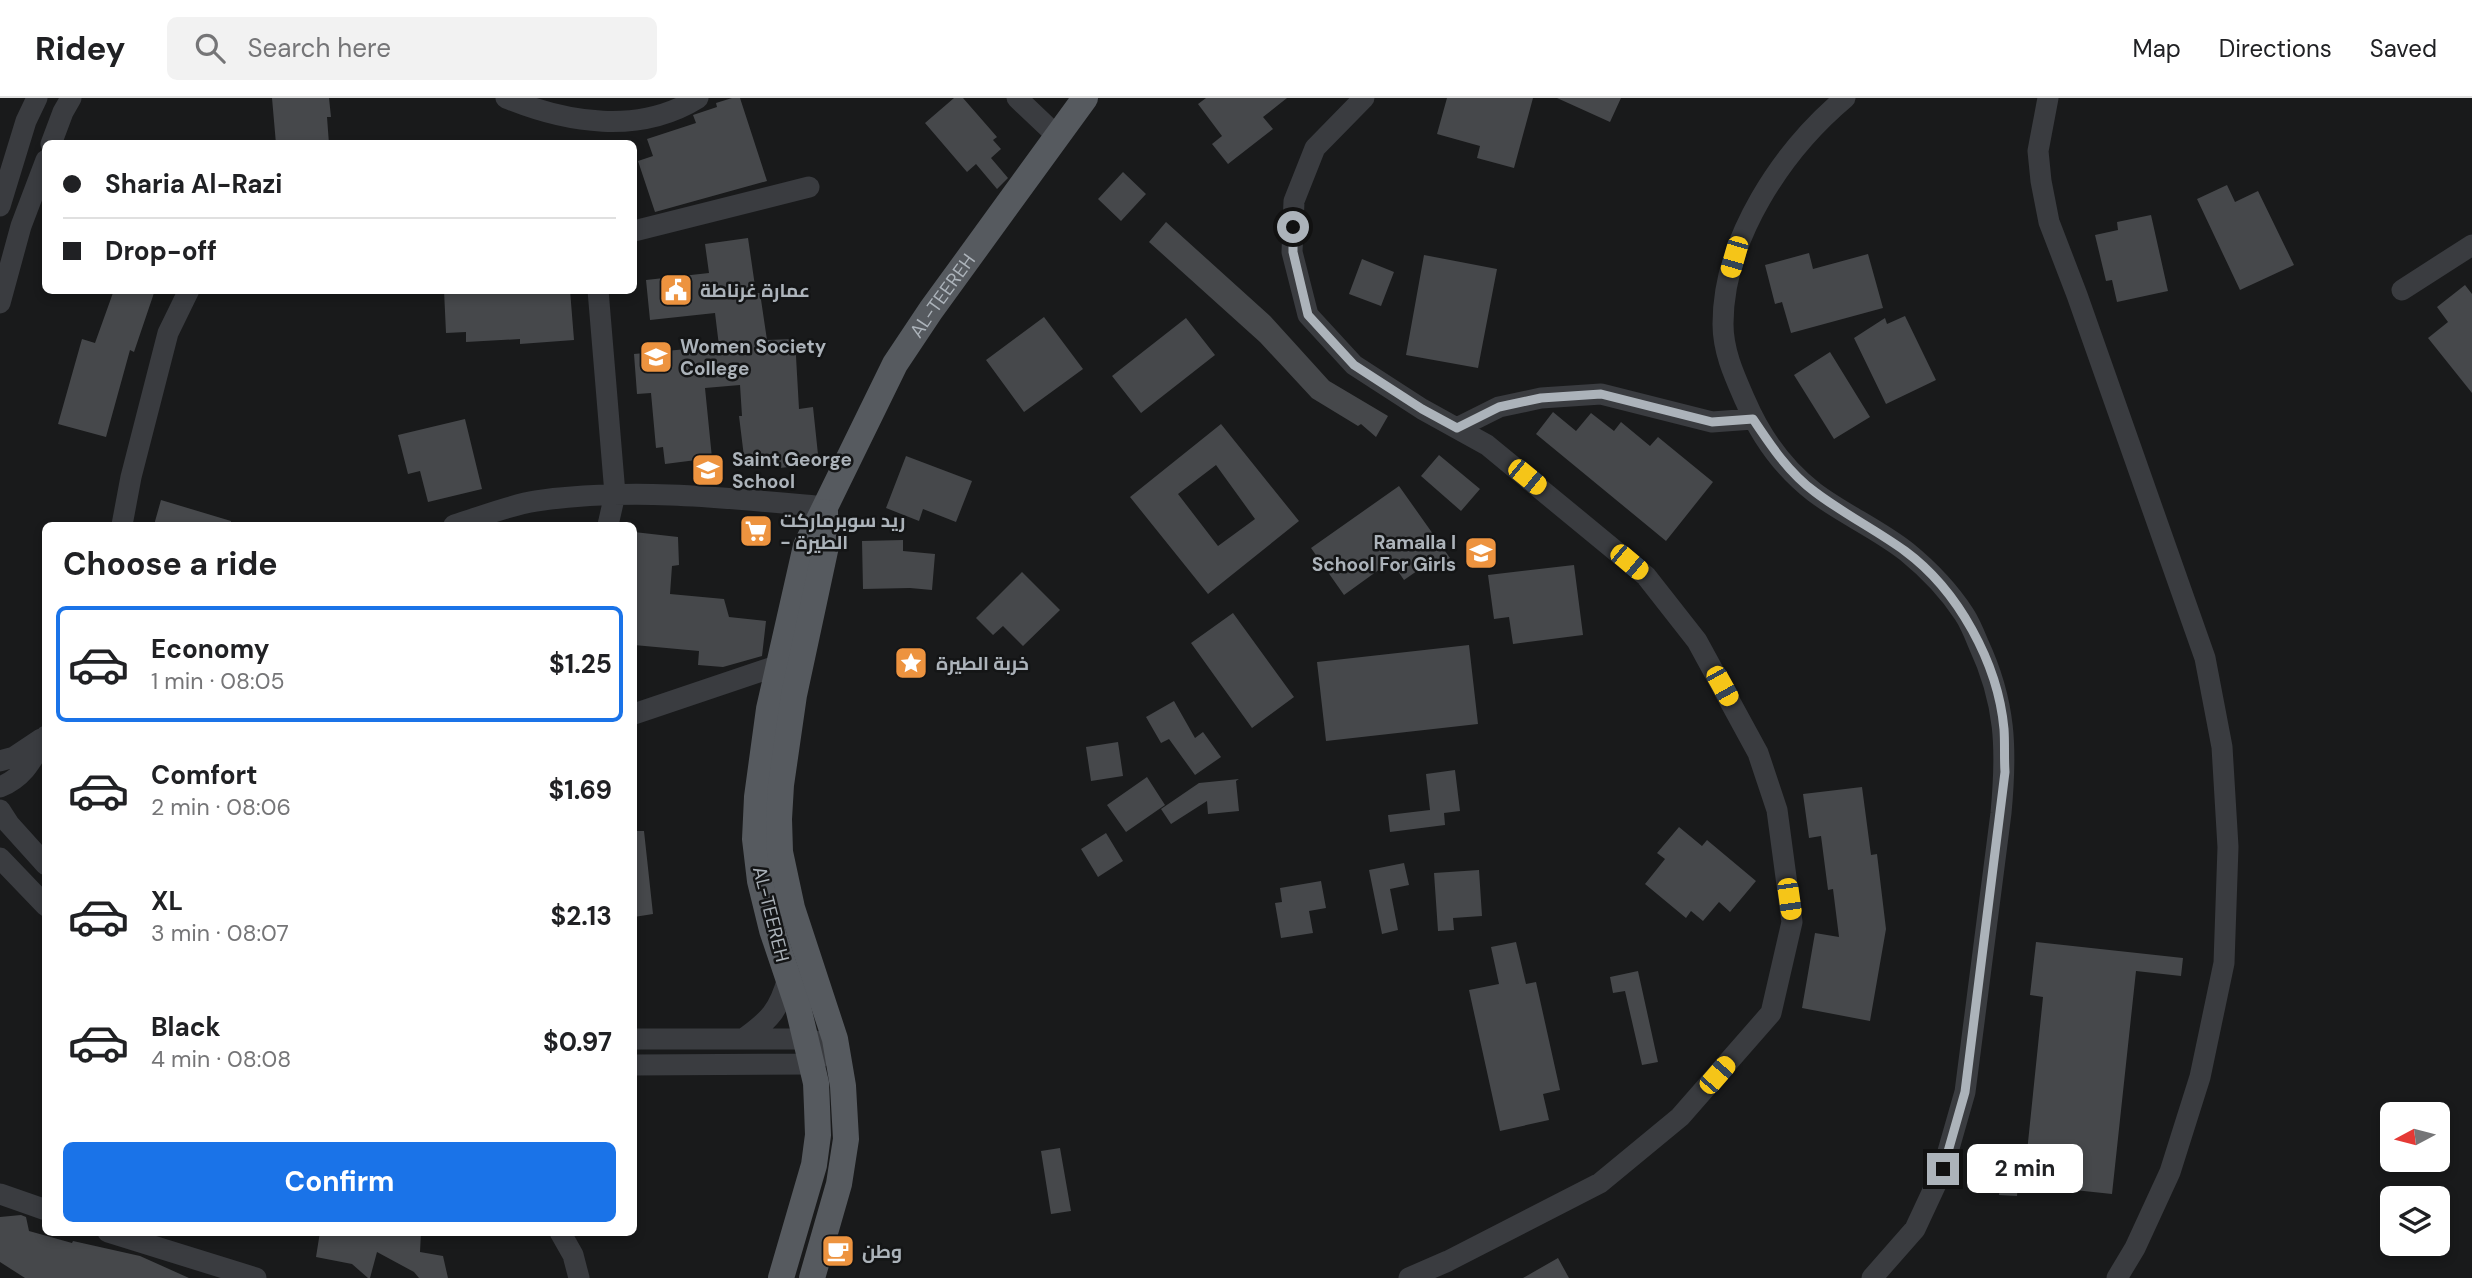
<!DOCTYPE html>
<html lang="en">
<head>
<meta charset="utf-8">
<style>
	:root { --surface:#fff; --page:#f2f2f2; --text:#202124; --muted:#757577; --line:#e0e0e0; --accent:#1a73e8 }
	body { margin:0; font-family:"DM Sans",Cairo,sans-serif; background:var(--page); color:var(--text); height:100vh; display:flex; flex-direction:column; font-size:26px; white-space:nowrap }
	* { box-sizing:border-box; margin:0 }
	p { font-size:23px; color:var(--muted) }
	.icon { flex:none; width:38px; height:38px; fill:none; stroke:currentColor; stroke-width:2; stroke-linecap:round; stroke-linejoin:round }
	.map { position:relative; flex:1; overflow:hidden }
	.drawer { position:absolute; left:42px; top:424px; width:595px; height:714px; display:flex; flex-direction:column; background:var(--surface); border-radius:10px; box-shadow:0 4px 10px #0003 }
	.drawer>* { flex:none }
	.guide { position:absolute; left:42px; top:42px; width:595px; height:154px; border-radius:10px; box-shadow:0 4px 10px #0003; display:grid; align-content:center; height:154px; padding:0 21px; background:var(--surface) }
	.needle { width:46px; rotate:263deg }
	.controls { position:absolute; left:2380px; top:1004px; display:grid; gap:14px }
	.controls a { display:grid; place-items:center; width:70px; height:70px; border-radius:10px; background:var(--surface); box-shadow:0 4px 10px #0003; font-size:35px }
	.end { position:absolute; width:32px; height:32px; margin:-16px; border:9px solid #acb3ba; background:#111; box-shadow:0 0 0 4px #111 }
	.from { border-radius:50% }
	.bubble { position:absolute; height:49px; border-radius:10px; background:var(--surface); box-shadow:0 4px 10px #0003; font-size:23px; font-weight:700; line-height:49px; text-align:center }
	.car { position:absolute; width:21px; height:42px; margin:-21px -10px; border-radius:9px; box-shadow:0 0 5px 2px #0007; background:linear-gradient(#f5c518 24%,#345 0 40%,#f5c518 0 76%,#345 0 86%,#f5c518 0) }
	.guide b { display:flex; align-items:center; gap:24px; height:66px; font-size:26px }
	.guide b+b { border-top:2px solid var(--line) }
	.guide i { width:18px; height:18px; background:var(--text) }
	ul { padding:0; list-style:none }
	li { display:flex; align-items:center; gap:21px; height:116px; margin:0 14px 10px; padding:0 7px; border:4px solid transparent; border-radius:10px }
	li div { flex:1 }
	li b { display:block; font-size:26px }
	li em { font-style:normal; font-weight:700 }
	li.on { border-color:var(--accent) }
	li>.icon { width:63px; height:63px; stroke-width:1.5 }
	h2 { padding:0 21px; font-size:32px; line-height:84px }
	.action { display:flex; gap:14px; margin-top:auto; padding:14px 21px }
	.action a { flex:1; height:80px; border-radius:10px; background:var(--accent); color:#fff; font-size:28px; font-weight:700; line-height:80px; text-align:center }
	header { display:flex; align-items:center; gap:42px; box-sizing:border-box; height:98px; padding:0 35px; background:var(--surface); border-bottom:2px solid var(--line) }
	header strong { font-size:33px }
	nav { display:flex; gap:38px; margin-inline-start:auto; font-size:24px }
	.search { width:490px; height:63px; background:var(--page); display:flex; align-items:center; gap:18px; box-sizing:border-box; padding:0 24px; border-radius:10px; color:var(--muted); font-size:26px }
	.map>svg:first-child { display:block }
</style>
</head>
<body>
<header>
<strong>Ridey</strong>
<div class="search"><svg class="icon" aria-label="search" viewBox="0 0 24 24"><circle cx="10" cy="10" r="6"/><path d="M15 15l6 6"/></svg>Search here</div>
<nav><a>Map</a><a>Directions</a><a>Saved</a></nav>
</header>
<div class="map">
<svg width="2472" height="1180" viewBox="0 0 2472 1180">
	<rect width="100%" height="100%" fill="#191a1b"/>
	<path fill="#46484b" fill-rule="evenodd" d="M272 0H329L331 19H327L329 46H276Z
		M732 0H740L767 83 655 114 638 63 653 58 647 41 696 25 693 17 717 9 716 5Z
		M954 0H963L997 39 993 42 1001 51 991 60 1008 80 997 91 976 66 967 74 925 25Z
		M1206 0H1287L1263 19 1273 31 1228 66 1212 46 1222 38 1198 6Z
		M1447 0H1533L1514 70 1477 60 1480 48 1437 36Z
		M1557 0H1621L1610 24Z
		M1123 74 1146 96 1121 123 1098 101Z
		M2227 87 2235 104 2258 93 2294 167 2240 192 2197 101Z
		M2151 117 2168 193 2117 204 2112 182 2106 183 2095 137 2118 132 2117 124Z
		M1166 124 1270 218 1329 283 1388 318 1376 339 1361 326 1358 328 1312 300 1260 244 1149 144Z
		M748 140 756 195H760L767 242 795 241 799 311 813 309 819 366 779 370 778 364 745 367 739 318H742L740 287 705 290 712 360 665 366 663 349 656 350 651 295 637 296 634 256 719 248 715 215 650 222 646 182 709 175 705 146Z
		M1809 155 1813 171 1868 156 1883 210 1791 235 1782 204 1775 206 1765 167Z
		M1424 157 1497 171 1478 270 1406 257Z
		M1362 161 1394 174 1381 208 1349 196Z
		M2465 187 2472 196V295L2428 240 2448 224 2437 209Z
		M114 192H155L134 254 130 252 106 339 58 326 82 241 95 245Z
		M444 192H570L574 242 520 246V241L466 244V234L446 235Z
		M1905 218 1936 282 1886 306 1854 240 1885 220 1887 226Z
		M1044 219 1083 271 1024 314 986 262Z
		M1186 220 1215 257 1141 315 1112 278Z
		M1830 254 1870 319 1834 341 1794 277Z
		M1553 314 1576 333 1591 315 1614 333 1621 324 1650 348 1658 339 1713 384 1666 443 1536 336Z
		M465 321 482 391 428 404 420 373 408 376 398 337Z
		M1221 326 1299 423 1208 496 1130 399ZM1216 367 1255 421 1218 448 1178 396Z
		M1439 357 1480 391 1461 413 1421 378Z
		M906 358 972 383 956 424 923 411 919 423 886 410Z
		M1399 388 1450 460 1432 473 1427 466 1404 482 1391 463 1344 497 1311 450Z
		M161 402 231 423V427H154Z
		M634 434 678 439 679 467 672 468 670 496 724 501 729 519 766 523 762 558 723 569 698 567 699 553 634 547Z
		M903 442V453L935 456 932 492 910 490 863 491 862 443Z
		M1574 467 1583 537 1513 546 1509 519 1494 521 1488 477Z
		M1022 474 1060 512 1023 548 1003 528 993 537 976 520Z
		M1233 515 1294 599 1252 630 1191 545Z
		M1469 547 1478 626 1326 643 1317 564Z
		M1174 603 1195 640 1203 634 1221 659 1195 677 1169 641 1161 645 1146 619Z
		M1118 644 1123 678 1091 683 1086 649Z
		M1455 672 1460 713 1444 715 1445 727 1390 734 1388 717 1430 712 1426 676Z
		M1147 679 1165 707 1126 734 1107 707Z
		M1239 681 1236 683 1239 713 1208 716 1207 703 1171 726 1161 711 1199 685Z
		M1862 689 1871 757 1877 756 1886 831 1870 923 1802 910 1815 835 1839 839 1833 791 1828 792 1821 738 1809 740 1803 696Z
		M1679 729 1702 748 1707 742 1756 783 1730 814 1719 804 1703 823 1691 813 1686 820 1645 786 1665 761 1657 755Z
		M634 733H644L653 816 634 819Z
		M1106 735 1123 763 1098 779 1081 751Z
		M1404 765 1409 787 1390 791 1398 832 1382 836 1369 772Z
		M1479 772 1482 818 1453 820 1454 832 1438 833 1434 775Z
		M1321 783 1326 810 1309 813 1313 835 1281 840 1275 805 1282 804 1280 790Z
		M1516 844 1526 886 1536 884 1560 992 1543 996 1549 1022 1500 1033 1469 892 1499 886 1491 849Z
		M2036 844 2183 860 2181 878 2136 873 2112 1096 2018 1086 2017 1098 1999 1097 2004 1051 2027 1054 2043 899 2030 897Z
		M1638 873 1658 964 1642 967 1625 893 1613 895 1610 879Z
		M1060 1050 1071 1113 1051 1116 1041 1053Z
		M21 1117 26 1119 29 1133 72 1145 73 1143 140 1158 189 1180H25L0 1164V1119Z
		M320 1134H421L420 1154 443 1158 448 1180H419L414 1174 377 1154 370 1180H368L352 1166 316 1159Z
		M1558 1160 1569 1180H1523Z"/>
	<g fill="none" stroke-linecap="round" stroke-linejoin="round">
		<path stroke="#3a3c40" stroke-width="21" d="M506 0C567 25 639 37 698 0
			M1017 0 1056 37
			M1364 0 1315 50 1294 103 1292 154 1308 217 1354 267 1422 311 1487 347 1646 478 1697 543 1758 655 1777 712 1792 824 1771 915 1680 1019 1600 1085 1448 1163 1409 1180
			M1845 0C1782 53 1723 141 1723 226 1723 253 1734 277 1745 302 1760 337 1783 370 1814 394 1843 416 1878 431 1907 454 1929 472 1949 493 1964 516 1970 525 1974 535 1978 545 2006 605 2007 651 2001 715L1965 994 1943 1071 1915 1131 1872 1180
			M2048 0 2038 53 2041 83 2049 124 2077 197 2205 560 2222 649 2228 749 2224 865 2200 979 2170 1074 2135 1150 2117 1180
			M51 46 63 14 71 0
			M0 108 26 23 37 0
			M634 133 809 89
			M598 192 615 396 608 427
			M2402 192 2472 147
			M0 205 21 128 46 62
			M1457 330 1499 309 1541 300 1601 296 1712 324 1753 321
			M122 427 131 379 168 235 189 192
			M454 427C481 419 509 407 536 403 632 389 729 400 825 409
			M634 616 779 567
			M0 663 14 659 41 641
			M0 689C25 679 33 660 46 638
			M0 712 9 726 46 767
			M0 760 46 808
			M634 941H805L820 944
			M743 941C770 922 779 912 788 880
			M634 967 811 966 823 957
			M0 1096 46 1112
			M108 1134 256 1180
			M560 1134 573 1157 579 1180"/>
		<g stroke="#565a5f" stroke-width="26">
			<path id="s1" d="M781 1180 814 1067 818 1037 817 1009 816 985 798 909 772 832 760 783 755 741 757 699 769 611 806 448 895 266 931 212 1085 0"/>
			<path d="M812 1180 839 1086 846 1041 843 988 835 941 792 810 780 754 779 721 781 687 794 597 826 448 825 414"/>
		</g>
	</g>
	<g fill="none" stroke-linecap="round" stroke-linejoin="round">
		<path stroke="#acb3ba" stroke-width="9" d="M1293 129V154L1308 217 1354 267 1422 311 1457 330 1499 309 1541 300 1601 296 1712 324 1753 321C1771 348 1789 375 1815 394 1844 416 1876 432 1905 453 1958 492 1998 565 2004 631 2005 645 2004 660 2005 674L1965 994 1943 1071"/>
	</g>
	<defs>
		<symbol id="civic-square" viewBox="-11 -11 22 22"><rect x="-9" y="-9" width="18" height="18" rx="4" fill="#ed933f" stroke="#141516"/><path d="M-.6-6.5H3V-4.5H.6V-3L4-1V1h2V6H-6V1h2V-1L-.6-3ZM-1.2 2.5V6h2.4V2.5Z" fill="#fff"/></symbol>
		<symbol id="university-square" viewBox="-11 -11 22 22"><rect x="-9" y="-9" width="18" height="18" rx="4" fill="#ed933f" stroke="#141516"/><path d="M0-5L7-2L0 1L-7-2ZM-4 1L0 2.5L4 1V4Q0 6-4 4Z" fill="#fff"/></symbol>
		<symbol id="school-square" viewBox="-11 -11 22 22"><rect x="-9" y="-9" width="18" height="18" rx="4" fill="#ed933f" stroke="#141516"/><path d="M0-5L7-2L0 1L-7-2ZM-4 1L0 2.5L4 1V4Q0 6-4 4Z" fill="#fff"/></symbol>
		<symbol id="supermarket-square" viewBox="-11 -11 22 22"><rect x="-9" y="-9" width="18" height="18" rx="4" fill="#ed933f" stroke="#141516"/><path d="M-6-5.5h2.5l.6 2H6L4.5 2H-2.5L-4.4-4H-6ZM-1.5 3.2a1.3 1.3 0 1 0 .1 0ZM3 3.2a1.3 1.3 0 1 0 .1 0Z" fill="#fff"/></symbol>
		<symbol id="sight-square" viewBox="-11 -11 22 22"><rect x="-9" y="-9" width="18" height="18" rx="4" fill="#ed933f" stroke="#141516"/><path d="M0-6L1.8-2.2L6-1.7L2.9 1.2L3.7 5.4L0 3.3L-3.7 5.4L-2.9 1.2L-6-1.7L-1.8-2.2Z" fill="#fff"/></symbol>
		<symbol id="cafe-square" viewBox="-11 -11 22 22"><rect x="-9" y="-9" width="18" height="18" rx="4" fill="#ed933f" stroke="#141516"/><path d="M-5.5-4.5H6V0H3Q3 3.5 0 3.5H-2.5Q-5.5 3.5-5.5 0ZM3-3.2v2h1.7v-2ZM-6 4.5H4V6H-6Z" fill="#fff"/></symbol>
	</defs>
	<g fill-rule="evenodd">
		<use href="#civic-square" x="657" y="173" width="38" height="38"/>
		<use href="#university-square" x="637" y="240" width="38" height="38"/>
		<use href="#school-square" x="689" y="353" width="38" height="38"/>
		<use href="#supermarket-square" x="737" y="414" width="38" height="38"/>
		<use href="#school-square" x="1462" y="436" width="38" height="38"/>
		<use href="#sight-square" x="892" y="546" width="38" height="38"/>
		<use href="#cafe-square" x="819" y="1134" width="38" height="38"/>
	</g>
	<g text-anchor="middle" dominant-baseline="central" stroke-width="5" stroke-linejoin="round" paint-order="stroke">
		<g font-size="19" font-weight="bold" fill="#acb3ba" stroke="#141516" text-anchor="start">
			<text x="700" y="192">عمارة غرناطة</text>
			<text x="680" y="248">Women Society<tspan x="680" dy="22">College</tspan></text>
			<text x="732" y="361">Saint George<tspan x="732" dy="22">School</tspan></text>
			<text x="780" y="422">ريد سوبرماركت<tspan x="780" dy="22">- الطيرة</tspan></text>
			<text x="1456" y="444" text-anchor="end">Ramalla l<tspan x="1456" dy="22">School For Girls</tspan></text>
			<text x="936" y="565">خربة الطيرة</text>
			<text x="862" y="1153">وطن</text>
		</g>
		<g font-size="19" fill="#acb3ba" stroke="#141516">
			<text stroke="none"><textPath href="#s1" startOffset="1036">AL-TEEREH</textPath></text>
			<text transform="translate(771 816) rotate(76)">AL-TEEREH</text>
		</g>
	</g>
</svg>
<div class="controls">
<a><svg class="needle" viewBox="-14 -14 28 28"><path d="M0-13l5 13h-10z" fill="#e53935"/><path d="M0 13l5-13h-10z" fill="#757577"/></svg></a>
<a><svg class="icon" aria-label="layers" viewBox="0 0 24 24"><path d="M12 4l9 5-9 5-9-5zM3 14l9 5 9-5"/></svg></a>
</div>
<i class="end from" style="left:1293px;top:129px"></i>
<i class="end" style="left:1943px;top:1071px"></i>
<div class="bubble" style="left:1967px;top:1046px;width:116px">2 min</div>
<i class="car" style="left:1734px;top:159px;rotate:196deg"></i>
<i class="car" style="left:1527px;top:379px;rotate:129deg"></i>
<i class="car" style="left:1629px;top:464px;rotate:130deg"></i>
<i class="car" style="left:1722px;top:588px;rotate:151deg"></i>
<i class="car" style="left:1789px;top:801px;rotate:172deg"></i>
<i class="car" style="left:1717px;top:977px;rotate:41deg"></i>
<div class="guide">
<b><i class="from"></i>Sharia Al-Razi</b>
<b><i></i>Drop-off</b>
</div>
<section class="drawer">
<h2>Choose a ride</h2>
<ul>
<li class="on"><svg class="icon" aria-label="car" viewBox="0 0 24 24"><path d="M5 17H2v-5l4-1 3-4h7l3 4 3 1v5h-3M9 17h6M6 11h13"/><circle cx="7" cy="17" r="2"/><circle cx="17" cy="17" r="2"/></svg><div><b>Economy</b><p>1 min · 08:05</p></div><em>$1.25</em></li>
<li><svg class="icon" aria-label="car" viewBox="0 0 24 24"><path d="M5 17H2v-5l4-1 3-4h7l3 4 3 1v5h-3M9 17h6M6 11h13"/><circle cx="7" cy="17" r="2"/><circle cx="17" cy="17" r="2"/></svg><div><b>Comfort</b><p>2 min · 08:06</p></div><em>$1.69</em></li>
<li><svg class="icon" aria-label="car" viewBox="0 0 24 24"><path d="M5 17H2v-5l4-1 3-4h7l3 4 3 1v5h-3M9 17h6M6 11h13"/><circle cx="7" cy="17" r="2"/><circle cx="17" cy="17" r="2"/></svg><div><b>XL</b><p>3 min · 08:07</p></div><em>$2.13</em></li>
<li><svg class="icon" aria-label="car" viewBox="0 0 24 24"><path d="M5 17H2v-5l4-1 3-4h7l3 4 3 1v5h-3M9 17h6M6 11h13"/><circle cx="7" cy="17" r="2"/><circle cx="17" cy="17" r="2"/></svg><div><b>Black</b><p>4 min · 08:08</p></div><em>$0.97</em></li>
</ul>
<div class="action"><a>Confirm</a></div>
</section>
</div>
</body>
</html>
